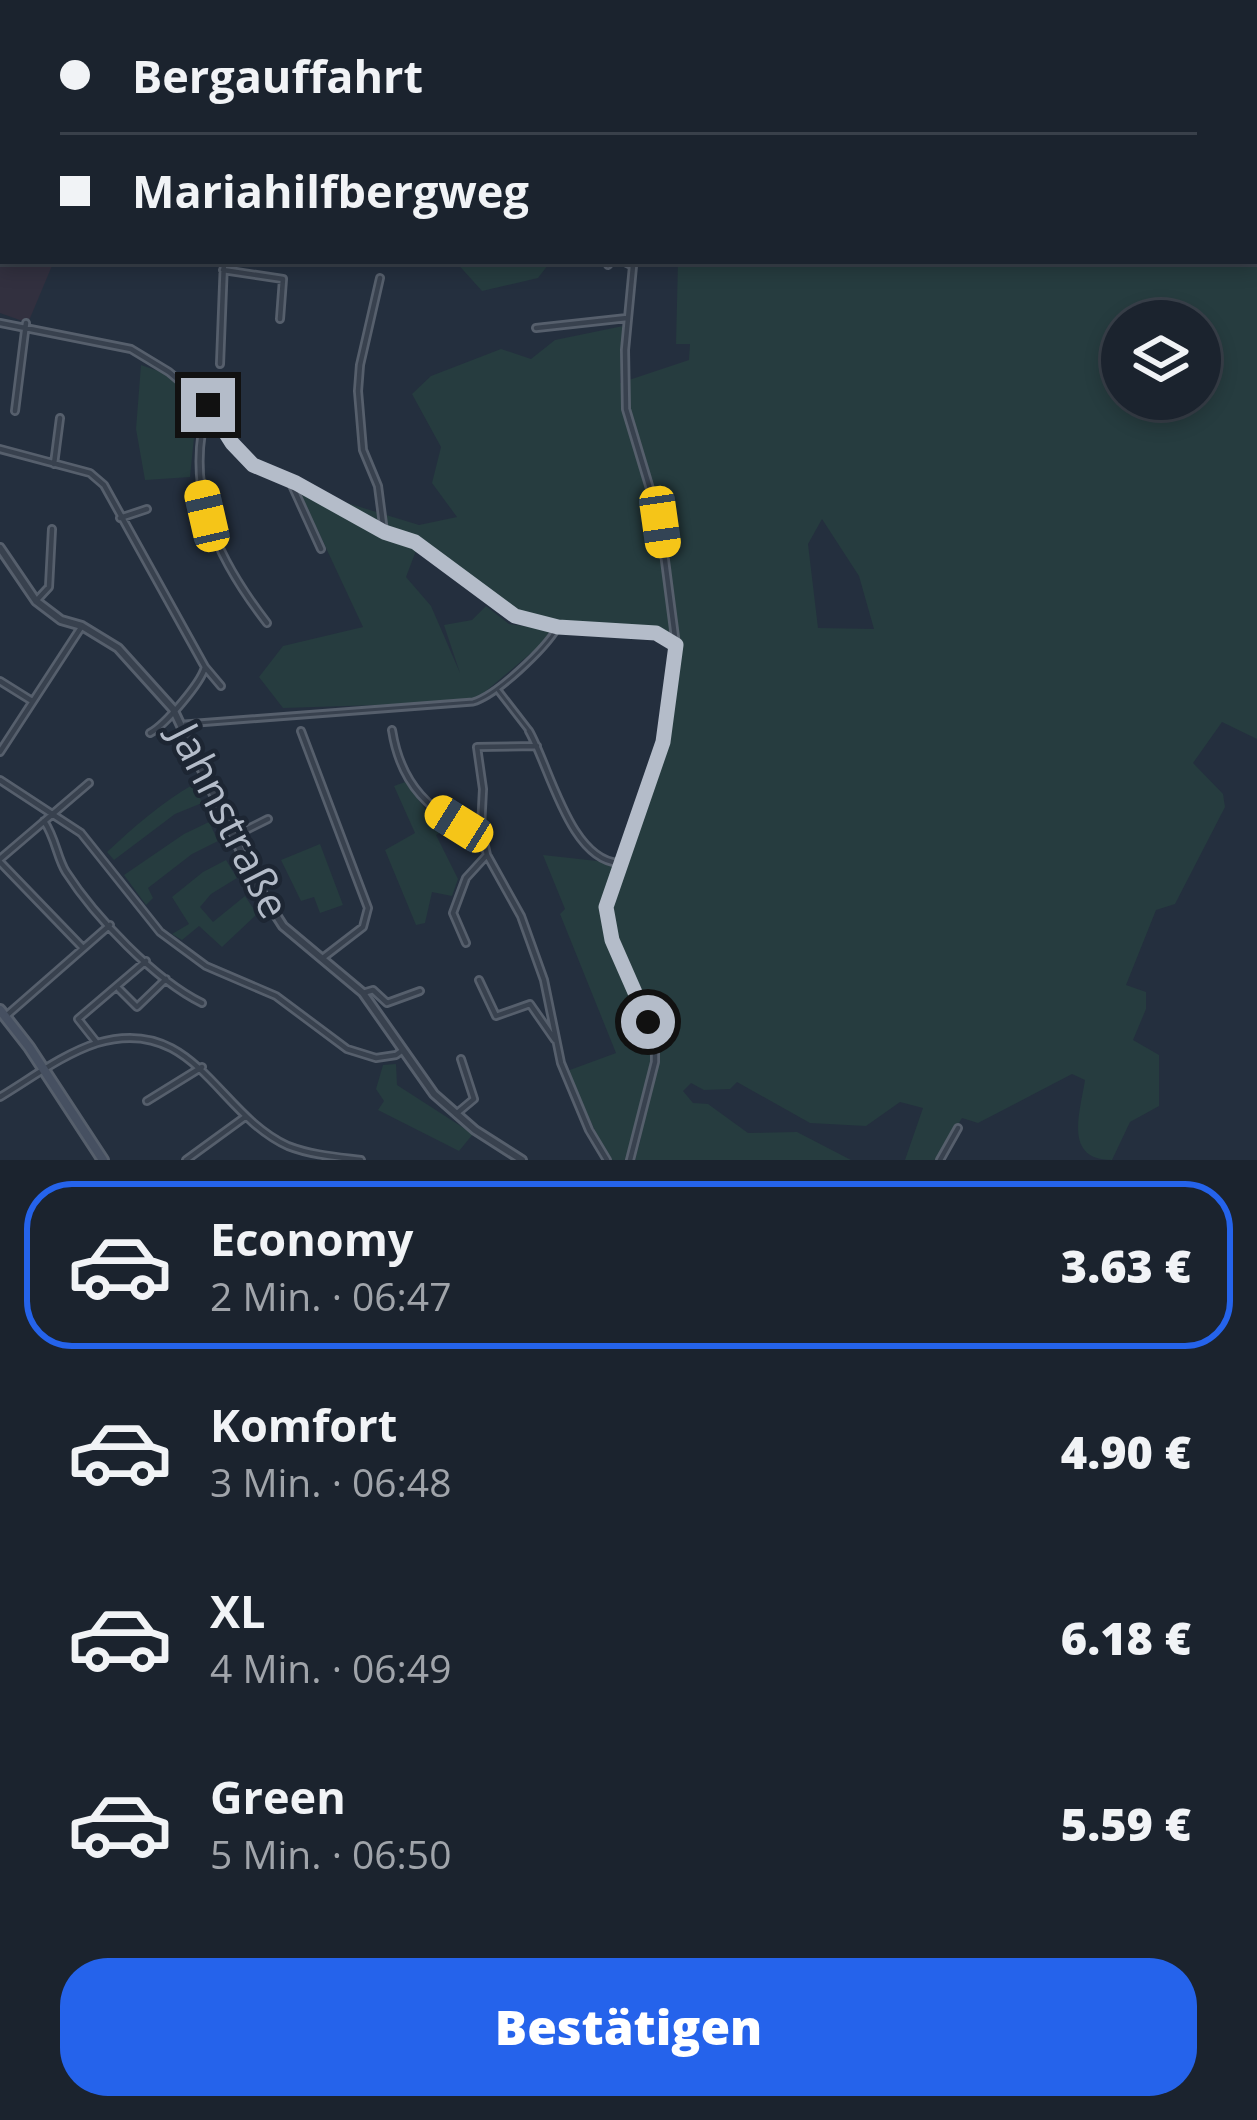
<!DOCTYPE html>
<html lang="de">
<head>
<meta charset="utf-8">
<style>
	:root { --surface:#1b232e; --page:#282f3a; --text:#f1f3f6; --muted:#a0a4aa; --line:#39404a; --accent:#2563eb }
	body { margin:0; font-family:"Open Sans",sans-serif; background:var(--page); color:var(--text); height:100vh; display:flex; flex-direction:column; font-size:45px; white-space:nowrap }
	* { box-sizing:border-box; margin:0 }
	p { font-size:39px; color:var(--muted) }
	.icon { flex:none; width:66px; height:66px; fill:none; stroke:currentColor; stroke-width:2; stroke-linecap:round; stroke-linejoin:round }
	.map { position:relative; height:1160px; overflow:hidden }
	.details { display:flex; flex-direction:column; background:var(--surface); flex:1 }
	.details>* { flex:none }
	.banner { position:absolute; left:0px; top:0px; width:1257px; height:264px; box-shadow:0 6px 18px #0003,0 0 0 3px var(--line); display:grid; align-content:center; height:264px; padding:0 60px; background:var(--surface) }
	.fabs { position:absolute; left:1101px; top:300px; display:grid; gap:24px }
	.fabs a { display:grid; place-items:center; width:120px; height:120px; border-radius:50%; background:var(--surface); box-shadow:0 6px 18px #0003,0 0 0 3px var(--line); font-size:60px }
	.end { position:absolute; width:54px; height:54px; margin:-27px; border:15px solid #b4bcc9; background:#111; box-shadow:0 0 0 6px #111 }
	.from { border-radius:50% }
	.car { position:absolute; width:36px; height:72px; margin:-36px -18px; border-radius:15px; box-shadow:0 0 9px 3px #0007; background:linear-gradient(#f5c518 24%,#345 0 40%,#f5c518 0 76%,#345 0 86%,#f5c518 0) }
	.banner b { display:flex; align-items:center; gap:42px; height:114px; font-size:45px }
	.banner b+b { border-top:3px solid var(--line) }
	.banner i { width:30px; height:30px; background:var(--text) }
	ul { padding:21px 0 0; list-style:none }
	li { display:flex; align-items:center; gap:36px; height:168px; margin:0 24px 18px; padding:0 36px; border:6px solid transparent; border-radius:48px }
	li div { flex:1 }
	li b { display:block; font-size:45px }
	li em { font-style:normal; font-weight:800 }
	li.active { border-color:var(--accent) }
	li>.icon { width:108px; height:108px; stroke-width:1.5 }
	.button { display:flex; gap:24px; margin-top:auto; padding:24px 60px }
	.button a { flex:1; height:138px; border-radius:48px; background:var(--accent); color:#fff; font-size:48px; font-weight:800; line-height:138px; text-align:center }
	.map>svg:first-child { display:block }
</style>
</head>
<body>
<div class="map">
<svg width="1257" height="1160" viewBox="0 0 1257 1160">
	<rect width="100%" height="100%" fill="#242f3e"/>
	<path fill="#32303f" d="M0 142 3 261H54L28 323 0 313Z"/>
	<path fill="#263c3f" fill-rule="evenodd" d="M594 0H1257V739L1222 722 1193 763 1223 794 1225 807 1175 904 1156 910 1126 985 1146 992V1009L1133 1040 1159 1055V1106L1130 1122 1112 1160C1063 1160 1080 1113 1085 1080L1072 1074 978 1123 962 1118 936 1160H905L923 1108 900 1102 866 1126 810 1123 737 1082 730 1089 704 1090 691 1083 683 1091 693 1103 708 1104 748 1133 797 1132 851 1160H635L641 1138 635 1135 649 1079 628 1160H609L567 1071 616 1053 560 914 565 909 543 855 624 864C651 814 684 697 679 640 676 609 667 578 662 548L671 633 516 619 417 548 406 577 431 606 460 673 444 625 472 620 486 606 509 624 557 631 473 702 283 708 259 677 283 646 363 627 298 488 419 525 457 517 432 483 441 447 412 394 431 376 501 349 531 359 555 340 623 326 620 383 689 360 690 344H676L678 261H1254V3H592ZM1122 321H1200V399H1122ZM822 519 859 576 874 629 818 628 808 544Z
		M455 261H551L538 278 482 291Z
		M141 365 164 373 204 407 194 437 190 477 145 480 136 429Z
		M405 782 426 810 451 826 436 835 458 879 452 896 432 892 425 923 416 925 385 850 415 833 394 786Z
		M194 784 202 803 175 814 114 860 107 852C135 826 161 803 194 784Z
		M209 822 218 841 192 854 148 888 153 898 146 905 124 875 184 834Z
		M320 844 343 905 320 913 314 897 301 901 281 860Z
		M226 860 237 878 211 894 200 907 213 922 245 896 257 914 222 947 199 926 182 940 172 934 189 924 172 897 203 872Z
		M396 1064 397 1085 473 1134 459 1151 378 1110 384 1101 376 1089 383 1065Z"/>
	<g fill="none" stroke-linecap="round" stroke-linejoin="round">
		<defs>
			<path id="pedestrian" d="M497 689 528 729
				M185 724 473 702C497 695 545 649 558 627"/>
			<path id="minor" d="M342 0 348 3
				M505 0 507 3
				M0 33 3 34
				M0 57 3 48
				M0 137 3 138
				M623 261 633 266 625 350 626 409 660 522 676 645 663 742 606 907 612 941 655 1046V1062L630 1160
				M608 265 611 261
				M223 270 283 279 280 319
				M380 278 360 365 358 391 363 450 378 486 384 532
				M0 323 131 349 169 372 208 405 233 443 253 465 297 483 384 532 415 542 515 616 558 627 656 633 675 644
				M536 328 627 318
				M220 364 224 261
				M208 405C183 489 216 557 267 623
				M15 411 26 323
				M0 449 90 473 104 485 205 667 221 686
				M54 464 60 418
				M291 483 321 549
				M120 518 147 509
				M36 601 49 587 52 529
				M0 681 32 701
				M392 730C400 781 430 819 481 828
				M301 731 368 908 363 927 324 957
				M529 731C550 768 570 860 619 863
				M150 733C165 725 201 683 205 667
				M537 746 477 747 483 789 481 828 487 855 521 916 544 980 561 1063 589 1130 607 1160
				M0 752 82 626
				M0 780 81 833 160 932 206 966 276 996 347 1049 376 1058 396 1055 403 1050
				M44 821C56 839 57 858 66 872 95 917 155 980 202 1003
				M236 835 268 819
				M0 859 89 783
				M0 862 82 947
				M466 943 453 913 466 878 487 855
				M479 980 496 1016 530 1004 555 1040
				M119 989 137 1007 166 979
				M363 993 373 990 387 1003 420 991
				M6 1016 110 925
				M97 1043 78 1019 146 961
				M0 1097C30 1079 63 1054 97 1043 195 1014 217 1114 288 1146 311 1155 337 1157 361 1160
				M147 1101 202 1067
				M456 1114 474 1099 461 1059
				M186 1160 245 1117
				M940 1160 958 1128"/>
			<path id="tertiary" d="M0 548 36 601 61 620 82 626 118 648 173 709 258 887 283 926 363 993 434 1094 475 1130 522 1160"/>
			<path id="secondary" d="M0 1010 29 1047 103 1160"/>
		</defs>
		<use href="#pedestrian" stroke="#565f6c" stroke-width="9"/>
		<use href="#minor" stroke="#565f6c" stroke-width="10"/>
		<use href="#tertiary" stroke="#565f6c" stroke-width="12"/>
		<use href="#secondary" stroke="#565f6c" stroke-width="14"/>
		<use href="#pedestrian" stroke="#38414e" stroke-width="3"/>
		<use href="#minor" stroke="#38414e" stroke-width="4.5"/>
		<use href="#tertiary" stroke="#38414e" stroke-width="6"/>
		<use href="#secondary" stroke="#465061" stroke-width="8"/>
	</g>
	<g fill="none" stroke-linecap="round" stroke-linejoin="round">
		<path stroke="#b4bcc9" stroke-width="15" d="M208 405 232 443 253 465 296 483 384 532 415 542 515 616 558 627 656 633 676 645 663 742 606 907 612 940 648 1022"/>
	</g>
	<g text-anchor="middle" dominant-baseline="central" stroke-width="9" stroke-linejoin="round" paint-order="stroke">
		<g font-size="42" fill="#b4bcc9" stroke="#1d2633">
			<text transform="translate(231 820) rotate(63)">Jahnstraße</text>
		</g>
	</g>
</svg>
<div class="fabs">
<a><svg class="icon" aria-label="layers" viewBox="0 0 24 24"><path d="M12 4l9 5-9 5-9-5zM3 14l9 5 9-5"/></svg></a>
</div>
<i class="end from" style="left:648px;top:1022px"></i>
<i class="end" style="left:208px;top:405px"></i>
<i class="car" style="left:207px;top:516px;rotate:347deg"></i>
<i class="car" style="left:660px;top:522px;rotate:172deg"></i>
<i class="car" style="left:459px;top:824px;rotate:302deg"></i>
<div class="banner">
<b><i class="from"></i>Bergauffahrt</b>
<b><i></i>Mariahilfbergweg</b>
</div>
</div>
<section class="details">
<ul>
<li class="active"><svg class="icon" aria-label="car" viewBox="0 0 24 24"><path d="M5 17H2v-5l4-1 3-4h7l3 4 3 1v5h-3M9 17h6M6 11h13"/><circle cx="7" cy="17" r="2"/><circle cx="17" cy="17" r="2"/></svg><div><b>Economy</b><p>2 Min. · 06:47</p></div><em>3.63 €</em></li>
<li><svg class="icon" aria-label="car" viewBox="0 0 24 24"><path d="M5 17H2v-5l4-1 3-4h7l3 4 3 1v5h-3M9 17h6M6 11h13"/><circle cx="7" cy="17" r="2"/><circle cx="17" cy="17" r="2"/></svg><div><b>Komfort</b><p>3 Min. · 06:48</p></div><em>4.90 €</em></li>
<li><svg class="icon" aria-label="car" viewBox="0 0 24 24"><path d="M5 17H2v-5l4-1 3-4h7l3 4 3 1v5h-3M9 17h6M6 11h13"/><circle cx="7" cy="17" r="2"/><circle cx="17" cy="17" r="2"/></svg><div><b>XL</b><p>4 Min. · 06:49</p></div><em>6.18 €</em></li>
<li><svg class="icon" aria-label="car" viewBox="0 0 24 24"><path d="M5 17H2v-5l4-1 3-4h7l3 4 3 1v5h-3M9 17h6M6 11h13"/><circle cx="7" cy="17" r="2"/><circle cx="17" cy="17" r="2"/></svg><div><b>Green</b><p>5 Min. · 06:50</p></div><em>5.59 €</em></li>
</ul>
<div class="button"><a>Bestätigen</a></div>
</section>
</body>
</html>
